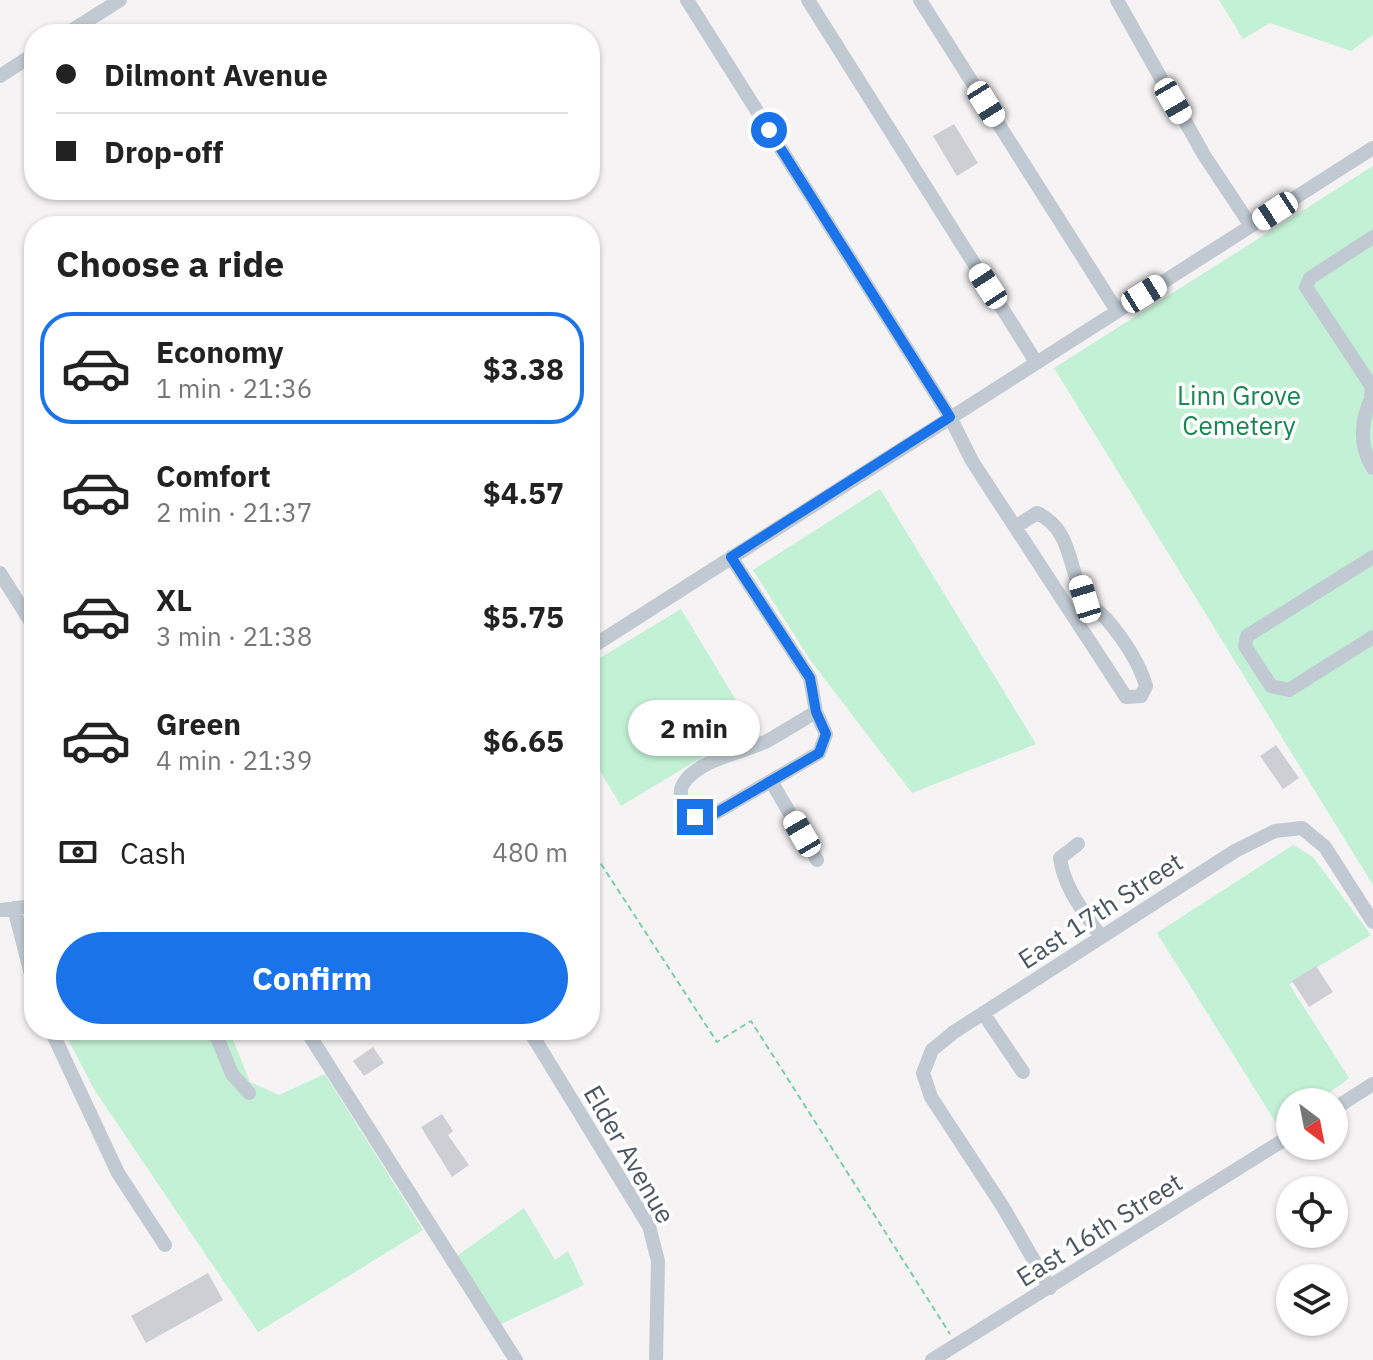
<!DOCTYPE html>
<html lang="en">
<head>
<meta charset="utf-8">
<style>
	:root { --surface:#fff; --page:#f2f2f2; --text:#222; --muted:#767676; --line:#e0e0e0; --accent:#1a73e8 }
	body { margin:0; font-family:"IBM Plex Sans",sans-serif; background:var(--page); color:var(--text); height:100vh; display:flex; flex-direction:column; font-size:30px; white-space:nowrap }
	* { box-sizing:border-box; margin:0 }
	p { font-size:26px; color:var(--muted) }
	.icon { flex:none; width:44px; height:44px; fill:none; stroke:currentColor; stroke-width:2; stroke-linecap:round; stroke-linejoin:round }
	.map { position:relative; flex:1; overflow:hidden }
	.panel { position:absolute; left:24px; top:216px; width:576px; height:824px; display:flex; flex-direction:column; background:var(--surface); border-radius:32px; box-shadow:0 2px 6px #0004 }
	.panel>* { flex:none }
	.hud { position:absolute; left:24px; top:24px; width:576px; height:176px; border-radius:32px; box-shadow:0 2px 6px #0004; display:grid; align-content:center; height:176px; padding:0 32px; background:var(--surface) }
	.needle { width:52px; rotate:148deg }
	.buttons { position:absolute; left:1276px; top:1088px; display:grid; gap:16px }
	.buttons a { display:grid; place-items:center; width:72px; height:72px; border-radius:50%; background:var(--surface); box-shadow:0 2px 6px #0004; font-size:40px }
	.end { position:absolute; width:36px; height:36px; margin:-18px; border:10px solid #1a73e8; background:#fff; box-shadow:0 0 0 4px #fff }
	.from { border-radius:50% }
	.bubble { position:absolute; height:56px; border-radius:28px; background:var(--surface); box-shadow:0 2px 6px #0004; font-size:26px; font-weight:700; line-height:56px; text-align:center }
	.car { position:absolute; width:24px; height:48px; margin:-24px -12px; border-radius:10px; box-shadow:0 0 6px 2px #0007; background:linear-gradient(#fff 24%,#345 0 40%,#fff 0 76%,#345 0 86%,#fff 0) }
	.hud b { display:flex; align-items:center; gap:28px; height:76px; font-size:30px }
	.hud b+b { border-top:2px solid var(--line) }
	.hud i { width:20px; height:20px; background:var(--text) }
	ul { padding:0; list-style:none }
	li { display:flex; align-items:center; gap:24px; height:112px; margin:0 16px 12px; padding:0 16px; border:4px solid transparent; border-radius:32px }
	li div { flex:1 }
	li b { display:block; font-size:30px }
	li em { font-style:normal; font-weight:700 }
	li.selected { border-color:var(--accent) }
	li>.icon { width:72px; height:72px; stroke-width:1.5 }
	h2 { padding:0 32px; font-size:36px; line-height:96px }
	.pay { display:flex; align-items:center; gap:20px; height:88px; padding:0 32px; font-size:30px }
	.pay p { margin-inline-start:auto }
	.primary-button { display:flex; gap:16px; margin-top:auto; padding:16px 32px }
	.primary-button a { flex:1; height:92px; border-radius:48px; background:var(--accent); color:#fff; font-size:32px; font-weight:700; line-height:92px; text-align:center }
	.map>svg:first-child { display:block }
</style>
</head>
<body>
<div class="map">
<svg width="1373" height="1360" viewBox="0 0 1373 1360">
	<rect width="100%" height="100%" fill="#f5f3f3"/>
	<path fill="#c3f1d5" d="M1219 0H1373V35L1351 51 1270 23 1243 39Z
		M1373 166V885L1054 368Z
		M880 489 1036 744 912 793 811 661 753 570Z
		M681 609 752 727 621 806 590 754V664Z
		M1293 845 1313 857 1371 935 1289 984 1349 1078 1317 1102H1290V1122L1280 1129 1157 933Z
		M63 1030H229L250 1082 279 1095 325 1074 423 1230 258 1332 94 1089Z
		M524 1208 555 1260 568 1251 584 1285 495 1327 457 1256Z"/>
	<path fill="#cdcfd5" d="M954 124 978 163 957 176 933 136Z
		M1276 745 1299 778 1283 789 1260 756Z
		M1316 966 1333 992 1309 1007 1292 981Z
		M373 1047 384 1063 364 1076 353 1061Z
		M442 1114 453 1131 448 1135 469 1165 452 1177 421 1127Z
		M208 1273 223 1300 146 1343 131 1316Z"/>
	<g fill="none" stroke-linecap="round" stroke-linejoin="round">
		<path stroke="#7ad0a6" stroke-width="2" stroke-dasharray="6 4" stroke-linecap="butt" d="M590 847 717 1042 751 1021 950 1334"/>
		<path stroke="#c1cad2" stroke-width="14" d="M687 0 950 417 972 461 1126 697 1141 696 1146 686C1139 662 1124 640 1108 621 1102 613 1090 607 1085 599 1068 571 1073 529 1037 513L1015 527
			M808 0 1036 362
			M920 0 1117 311
			M1117 0 1204 155 1251 226
			M66 34 120 0
			M0 76 34 54
			M1373 395C1361 418 1358 446 1373 468
			M1371 396 1372 387 1306 287 1310 278 1373 237
			M731 557 810 678 816 712C799 722 783 732 767 741 743 753 698 759 683 784 676 796 687 809 695 817L714 814 819 753 826 734 816 712
			M1373 557 1247 636 1245 646 1271 686 1289 690 1373 637
			M0 573 34 627
			M590 648 1373 148
			M771 781 817 860
			M1078 844 1060 858C1064 888 1084 912 1101 937
			M14 908 34 986
			M0 910 34 906
			M983 1013 1023 1072
			M51 1030 118 1173 165 1245
			M214 1030 232 1074 249 1093
			M306 1030 516 1360
			M529 1030 649 1226 658 1261 656 1360
			M1334 1109 1373 1084
			M1050 1288 1003 1207 931 1097 923 1073 932 1050 954 1032 1235 851 1275 831 1302 828 1325 847 1373 922
			M932 1360 1290 1136"/>
	</g>
	<g fill="none" stroke-linecap="round" stroke-linejoin="round">
		<path stroke="#1a73e8" stroke-width="10" d="M695 817 714 814 819 753 826 734 816 712 810 678 731 557 950 417 769 130"/>
	</g>
	<g text-anchor="middle" dominant-baseline="central" stroke-width="7" stroke-linejoin="round" paint-order="stroke">
		<g font-size="26" fill="#17864f" stroke="#fff">
			<text x="1239" y="395">Linn Grove<tspan x="1239" dy="30">Cemetery</tspan></text>
		</g>
		<g font-size="26" fill="#4a5661" stroke="#fff">
			<text transform="translate(1100 910) rotate(-33)">East 17th Street</text>
			<text transform="translate(630 1154) rotate(60)">Elder Avenue</text>
			<text transform="translate(1099 1229) rotate(-32)">East 16th Street</text>
		</g>
	</g>
</svg>
<div class="buttons">
<a><svg class="needle" viewBox="-14 -14 28 28"><path d="M0-13l5 13h-10z" fill="#e53935"/><path d="M0 13l5-13h-10z" fill="#767676"/></svg></a>
<a><svg class="icon" aria-label="locate" viewBox="0 0 24 24"><circle cx="12" cy="12" r="6"/><path d="M12 2v4M12 18v4M2 12h4M18 12h4"/></svg></a>
<a><svg class="icon" aria-label="layers" viewBox="0 0 24 24"><path d="M12 4l9 5-9 5-9-5zM3 14l9 5 9-5"/></svg></a>
</div>
<i class="end from" style="left:769px;top:130px"></i>
<i class="end" style="left:695px;top:817px"></i>
<div class="bubble" style="left:628px;top:700px;width:132px">2 min</div>
<i class="car" style="left:1173px;top:101px;rotate:150deg"></i>
<i class="car" style="left:986px;top:104px;rotate:148deg"></i>
<i class="car" style="left:1275px;top:211px;rotate:237deg"></i>
<i class="car" style="left:988px;top:286px;rotate:327deg"></i>
<i class="car" style="left:1144px;top:294px;rotate:58deg"></i>
<i class="car" style="left:1085px;top:599px;rotate:343deg"></i>
<i class="car" style="left:802px;top:834px;rotate:330deg"></i>
<div class="hud">
<b><i class="from"></i>Dilmont Avenue</b>
<b><i></i>Drop-off</b>
</div>
<section class="panel">
<h2>Choose a ride</h2>
<ul>
<li class="selected"><svg class="icon" aria-label="car" viewBox="0 0 24 24"><path d="M5 17H2v-5l4-1 3-4h7l3 4 3 1v5h-3M9 17h6M6 11h13"/><circle cx="7" cy="17" r="2"/><circle cx="17" cy="17" r="2"/></svg><div><b>Economy</b><p>1 min · 21:36</p></div><em>$3.38</em></li>
<li><svg class="icon" aria-label="car" viewBox="0 0 24 24"><path d="M5 17H2v-5l4-1 3-4h7l3 4 3 1v5h-3M9 17h6M6 11h13"/><circle cx="7" cy="17" r="2"/><circle cx="17" cy="17" r="2"/></svg><div><b>Comfort</b><p>2 min · 21:37</p></div><em>$4.57</em></li>
<li><svg class="icon" aria-label="car" viewBox="0 0 24 24"><path d="M5 17H2v-5l4-1 3-4h7l3 4 3 1v5h-3M9 17h6M6 11h13"/><circle cx="7" cy="17" r="2"/><circle cx="17" cy="17" r="2"/></svg><div><b>XL</b><p>3 min · 21:38</p></div><em>$5.75</em></li>
<li><svg class="icon" aria-label="car" viewBox="0 0 24 24"><path d="M5 17H2v-5l4-1 3-4h7l3 4 3 1v5h-3M9 17h6M6 11h13"/><circle cx="7" cy="17" r="2"/><circle cx="17" cy="17" r="2"/></svg><div><b>Green</b><p>4 min · 21:39</p></div><em>$6.65</em></li>
</ul>
<div class="pay"><svg class="icon" aria-label="cash" viewBox="0 0 24 24"><path d="M3 7h18v10H3z"/><circle cx="12" cy="12" r="2"/></svg>Cash<p>480 m</p></div>
<div class="primary-button"><a>Confirm</a></div>
</section>
</div>
</body>
</html>
